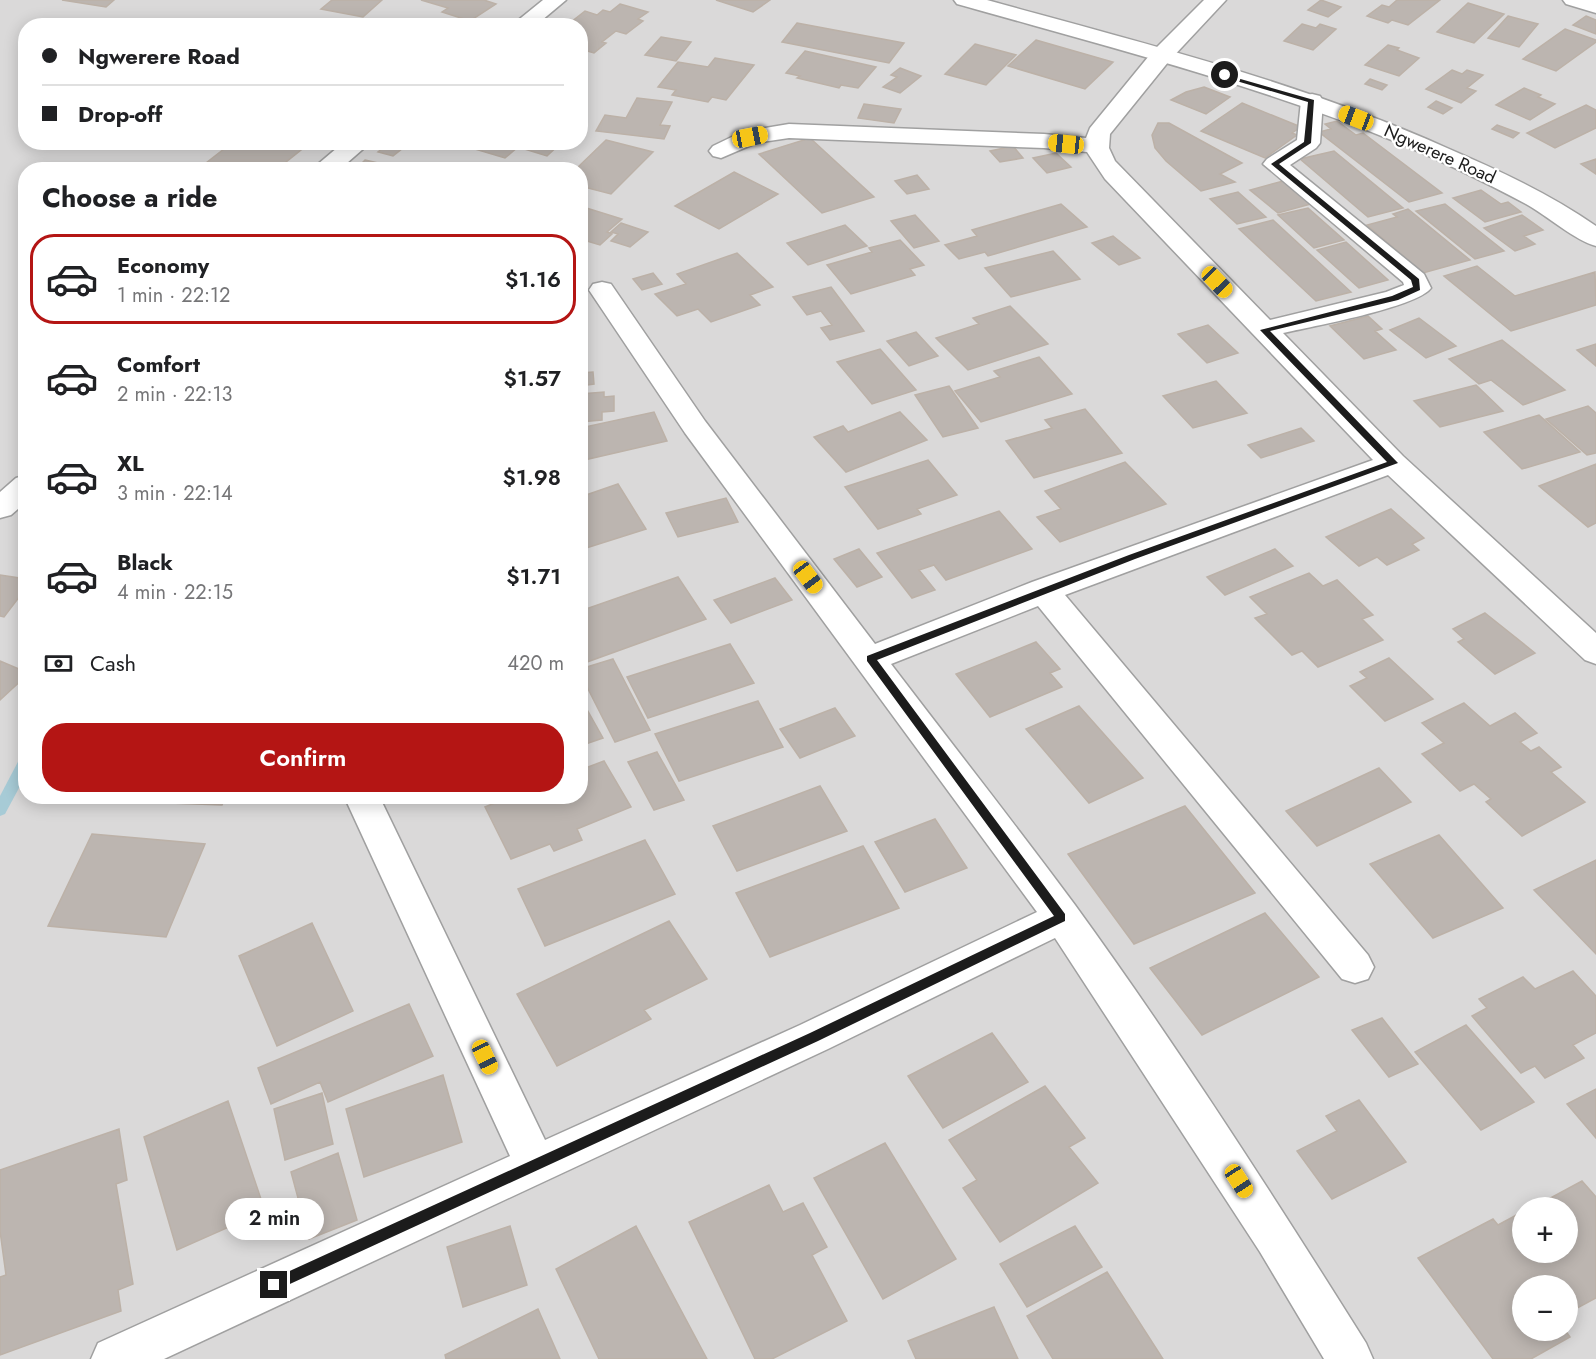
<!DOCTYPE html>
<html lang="en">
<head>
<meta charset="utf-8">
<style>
	:root { --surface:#fff; --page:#f2f2f2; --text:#202124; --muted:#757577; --line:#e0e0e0; --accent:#b41514 }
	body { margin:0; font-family:Jost,sans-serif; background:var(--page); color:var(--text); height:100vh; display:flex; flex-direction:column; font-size:22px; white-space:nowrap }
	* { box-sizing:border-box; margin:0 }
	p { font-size:20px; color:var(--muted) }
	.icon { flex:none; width:33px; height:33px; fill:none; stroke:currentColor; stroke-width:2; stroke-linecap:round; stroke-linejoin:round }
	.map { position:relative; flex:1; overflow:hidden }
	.side { position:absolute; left:18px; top:162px; width:570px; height:642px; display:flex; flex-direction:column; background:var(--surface); border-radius:24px; box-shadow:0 3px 15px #0003 }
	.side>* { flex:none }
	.top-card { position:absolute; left:18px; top:18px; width:570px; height:132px; border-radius:24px; box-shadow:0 3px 15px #0003; display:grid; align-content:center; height:132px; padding:0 24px; background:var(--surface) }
	.fabs { position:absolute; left:1512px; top:1197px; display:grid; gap:12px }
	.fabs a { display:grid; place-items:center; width:66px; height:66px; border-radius:50%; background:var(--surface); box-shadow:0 3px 15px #0003; font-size:30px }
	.end { position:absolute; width:27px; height:27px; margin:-14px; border:8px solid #1c1c1c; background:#fff; box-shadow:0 0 0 3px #fff }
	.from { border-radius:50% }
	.bubble { position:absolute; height:42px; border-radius:21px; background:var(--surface); box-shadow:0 3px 15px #0003; font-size:20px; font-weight:600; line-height:42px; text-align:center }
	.car { position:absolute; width:18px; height:36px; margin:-18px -9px; border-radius:8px; box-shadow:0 0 4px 2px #0007; background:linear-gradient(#f5c518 24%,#345 0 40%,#f5c518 0 76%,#345 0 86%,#f5c518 0) }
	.top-card b { display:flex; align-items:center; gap:21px; height:57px; font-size:22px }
	.top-card b+b { border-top:2px solid var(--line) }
	.top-card i { width:15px; height:15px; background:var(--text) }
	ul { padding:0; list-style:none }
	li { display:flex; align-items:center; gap:18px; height:90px; margin:0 12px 9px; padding:0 12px; border:3px solid transparent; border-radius:24px }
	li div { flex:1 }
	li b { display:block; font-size:22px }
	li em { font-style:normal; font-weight:600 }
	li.on { border-color:var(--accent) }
	li>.icon { width:54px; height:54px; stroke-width:1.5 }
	h2 { padding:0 24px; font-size:27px; line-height:72px }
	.pay { display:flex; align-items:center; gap:15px; height:66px; padding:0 24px; font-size:22px }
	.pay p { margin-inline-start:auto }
	.action { display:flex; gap:12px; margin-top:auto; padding:12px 24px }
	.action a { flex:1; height:69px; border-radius:24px; background:var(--accent); color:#fff; font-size:24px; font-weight:600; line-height:69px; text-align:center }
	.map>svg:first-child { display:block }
</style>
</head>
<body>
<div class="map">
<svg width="1596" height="1359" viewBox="0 0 1596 1359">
	<rect width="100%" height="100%" fill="#ece9e3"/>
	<path fill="#dad9d9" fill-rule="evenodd" d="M0 0H1596V1359H0ZM26 26H580V142H26ZM26 170H580V796H26ZM1522 1208H1568V1252H1522ZM1522 1286H1568V1330H1522Z"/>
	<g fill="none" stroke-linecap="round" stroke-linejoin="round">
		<path fill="#a7cbd6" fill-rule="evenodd" d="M26 755V775L5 814 0 816V796L21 756Z"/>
	</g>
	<path fill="#bcb5b0" stroke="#bcb1a7" stroke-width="1.5" d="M62 0H114L106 7Z
		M332 0H382L363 17 321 9Z
		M421 0H484L496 4 470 21 442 12 448 8Z
		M716 0H770L753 12Z
		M1321 0 1341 7 1328 17 1308 10Z
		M1397 0H1440L1408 25 1392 20 1388 23 1367 16 1382 5 1389 7Z
		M1468 3 1504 14 1474 43 1437 32Z
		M620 4 648 12 638 19 643 21 626 34 616 31 602 42 606 43 594 53 580 49V26H566L585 11 597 15 603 10 610 12Z
		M1508 16 1538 24 1519 47 1488 38Z
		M1586 16 1596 20V34L1573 25Z
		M797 23 904 43 889 63 782 42Z
		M1302 24 1316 28 1320 24 1336 29 1313 50 1284 41Z
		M1565 29 1596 40V42L1556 71 1523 59Z
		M661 37 691 42 676 61 645 55Z
		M1036 40 1113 62 1085 89 1008 66Z
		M975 44 1016 55 986 85 945 74Z
		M1388 45 1399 48 1397 50 1419 58 1399 76 1365 65Z
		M805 51 876 67 858 88 841 85 839 88 797 78 800 76 786 73Z
		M715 58 754 65 726 100 712 97 708 102 672 95 676 90 658 87 678 62 708 67Z
		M900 68 921 76 900 93 883 87 897 77 891 75Z
		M1452 70 1462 74 1467 70 1483 75 1467 88 1476 91 1461 103 1426 89Z
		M1370 79 1387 85 1382 90 1365 84Z
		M1204 87 1230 97 1206 114 1171 100 1186 92Z
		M1524 88 1541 95 1538 97 1555 104 1530 120 1496 105Z
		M637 98 672 102 660 125 670 126 664 139 596 131 605 115 626 118Z
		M1436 101 1452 108 1443 114 1428 107Z
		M1242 103 1301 127 1292 133 1297 135 1265 158 1201 131Z
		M864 104 901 109 894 123 858 118Z
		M1586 105 1596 110V128L1555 148 1527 133Z
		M1337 121 1356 135 1363 133 1442 193 1409 202 1319 132 1331 129 1325 124Z
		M1158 123H1169L1242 163 1220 174 1235 182 1201 191 1166 161 1155 148 1152 135Z
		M1497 125 1519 133 1513 138 1492 129Z
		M810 138 874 197 822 213 759 154Z
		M606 140 653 152 611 194 580 186V170H575Z
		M233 142H302L300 144 306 146 276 170H197Z
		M461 142H562L547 156 518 147 505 158 458 144Z
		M388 144 403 148 393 156 378 152Z
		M1013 146 1023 158 1000 162 990 151Z
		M1334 151 1403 208 1368 217 1300 159Z
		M1056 153 1071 167 1047 173 1033 158Z
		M1596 159V174L1581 164Z
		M365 160 409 170H355Z
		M734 172 778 194 719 229 675 206Z
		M917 175 929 189 907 194 895 181Z
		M1283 181 1311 204 1278 213 1250 190Z
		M1481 190 1501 204 1508 202 1521 212 1485 222 1453 198Z
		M1238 192 1266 217 1237 224 1210 199Z
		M1061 204 1087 227 988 256 985 252 959 259 945 245 977 236 972 230Z
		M1445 204 1504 251 1475 259 1416 211Z
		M580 206 622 219 607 232 612 234 600 245 580 239Z
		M1308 208 1344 240 1314 248 1278 215Z
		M1408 209 1470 260 1423 273 1367 225 1397 217 1393 214Z
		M915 215 939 241 914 248 891 221Z
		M1522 215 1543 230 1524 236 1535 244 1515 251 1484 228Z
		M1273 220 1351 292 1316 301 1239 229Z
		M621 223 648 232 630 247 611 241 618 234 611 232Z
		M845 225 867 246 808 265 787 243Z
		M1113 236 1140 258 1119 265 1092 243Z
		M900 240 924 265 910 269 915 275 851 294 827 265 872 252 869 248Z
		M1346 242 1388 280 1359 288 1317 250Z
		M1053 251 1080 279 1011 297 985 268Z
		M737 253 773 287 750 295 760 305 711 322 698 309 677 316 655 294 686 284 677 274Z
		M1477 266 1515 296 1595 272 1596 305 1511 331 1444 276Z
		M653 273 662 284 642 290 633 279Z
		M831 287 864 331 830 340 821 328 832 325 821 311 807 315 793 297Z
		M1010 306 1048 344 968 370 936 338 979 324 973 318Z
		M1368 316 1382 329 1375 331 1396 350 1364 359 1330 326Z
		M1419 318 1456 346 1426 358 1390 330Z
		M1208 325 1238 353 1207 363 1178 334Z
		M916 332 938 356 909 366 887 341Z
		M1502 340 1565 390 1523 405 1491 380 1479 384 1449 359Z
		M1596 344V366L1577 350Z
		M880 349 916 390 872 404 837 362Z
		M1039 357 1072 394 981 422 955 391 1000 377 994 371Z
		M593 372 594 384 580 386V373Z
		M1216 381 1247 413 1193 428 1163 396Z
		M1476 385 1503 411 1440 427 1414 401Z
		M949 386 978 428 943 437 915 395Z
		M604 392V397L614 396V411L602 412V420L580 422V394Z
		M1588 406 1596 413V453L1587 455 1546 419Z
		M1085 409 1122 453 1034 478 1006 441 1052 428 1045 420Z
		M654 412 667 441 580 461V428Z
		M900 412 927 440 846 472 814 437 843 426 848 432Z
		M1539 415 1580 452 1522 469 1484 432Z
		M1301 428 1314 441 1261 458 1248 445Z
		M928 460 957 495 917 509 921 514 878 529 845 487Z
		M1125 462 1166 504 1060 542 1037 517 1061 509 1045 491Z
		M1596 464V523L1588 527 1539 486Z
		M618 484 646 529 580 550V486L586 495Z
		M726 498 738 522 678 537 666 513Z
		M1391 509 1424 538 1412 544 1419 550 1387 565 1377 557 1359 566 1326 537Z
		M999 511 1032 549 946 580 934 565 919 570 935 590 912 598 877 553Z
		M859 549 882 577 857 587 834 559Z
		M1275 549 1293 566 1225 595 1207 577Z
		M1309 573 1323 586 1337 580 1373 615 1362 619 1383 640 1318 667 1302 651 1292 655 1255 618 1267 614 1250 597Z
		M0 575 26 579V588L4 617 0 616Z
		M678 577 706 619 587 662 580 650V611Z
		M775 578 792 600 731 623 714 600Z
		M1485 613 1535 653 1495 674 1458 642 1464 639 1453 629Z
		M1036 642 1060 669 1050 673 1062 687 990 717 956 674Z
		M730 644 754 683 648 718 627 677Z
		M1389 658 1433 699 1385 721 1350 686 1367 678 1360 672Z
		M613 659 650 730 615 742 580 673V669Z
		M0 661 26 672V676L0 700Z
		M580 697 603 738 580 746Z
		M758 701 783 747 679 781 655 734Z
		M1464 703 1490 726 1515 713 1537 733 1520 742 1531 751 1539 747 1561 767 1551 772 1585 802 1522 836 1486 802 1491 799 1474 784 1460 791 1422 754 1444 743 1422 723Z
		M1079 706 1143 778 1089 803 1026 729Z
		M835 708 855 736 800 758 780 729Z
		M657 752 684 800 654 810 628 762Z
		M604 761 631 807 577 829 582 840 554 851 550 844 511 859 485 807 512 796H580V770Z
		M1379 768 1411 802 1317 846 1286 811Z
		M820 786 847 831 737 871 713 826Z
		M144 796H226L222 805 142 802Z
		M1185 806 1255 893 1134 944 1068 854Z
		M935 819 967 868 905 892 875 842Z
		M92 834 205 844 166 937 48 926Z
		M1439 835 1503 908 1433 938 1370 864Z
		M645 840 675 894 545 946 518 889Z
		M863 846 899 908 770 957 736 893Z
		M1596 860V954L1534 890Z
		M1265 913 1319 977 1202 1035 1150 968Z
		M669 921 707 979 644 1010 651 1019 557 1066 517 994Z
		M312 923 353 1011 277 1046 239 956Z
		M1573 971 1596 996V1033L1573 1045 1584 1058 1545 1078 1535 1066 1521 1073 1472 1016 1487 1008 1479 999 1523 977 1535 989Z
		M409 1004 433 1056 328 1102 320 1082 271 1104 258 1068Z
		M1382 1018 1418 1064 1389 1077 1352 1030Z
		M1466 1025 1534 1102 1481 1130 1415 1052Z
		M992 1033 1028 1082 943 1128 908 1076Z
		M443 1075 462 1142 364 1177 346 1109Z
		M1045 1086 1085 1138 1069 1147 1098 1183 1000 1242 963 1188 977 1180 949 1140Z
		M1596 1089V1138L1567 1104Z
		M322 1093 333 1144 285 1160 274 1109Z
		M1359 1100 1406 1162 1332 1199 1297 1151 1337 1131 1326 1116Z
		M228 1101 265 1211 177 1250 144 1137Z
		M119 1129 127 1180 116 1184 133 1284 118 1290 121 1311 0 1355V1277L6 1275 0 1231V1170Z
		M885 1143 956 1259 883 1299 814 1178Z
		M338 1153 357 1220 309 1239 291 1172Z
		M1582 1181 1596 1197V1298L1568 1313V1286H1522V1330H1565L1570 1337 1531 1359H1493L1418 1258 1493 1219 1498 1225 1522 1212V1252H1568V1208H1532Z
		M769 1185 783 1212 803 1203 827 1247 812 1255 847 1321 772 1359H755L689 1222Z
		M510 1226 527 1285 463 1307 447 1247Z
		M636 1226 707 1359H599L556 1269Z
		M1075 1226 1102 1267 1027 1307 1000 1264Z
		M1107 1272 1163 1359H1053L1027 1316Z
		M994 1307 1018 1359H916L908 1341Z
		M538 1309 560 1359H446L445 1355Z"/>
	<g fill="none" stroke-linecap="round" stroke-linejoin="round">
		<defs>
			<path id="minor" d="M543 0H566L535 26H511Z
				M1204 0H1226L1169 61 1110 134 1109 148 1115 161 1270 320 1386 292 1404 285 1403 282 1263 164 1267 159 1297 140 1301 101 1304 96 1312 94 1320 96 1323 101 1320 143 1316 148 1290 165 1424 274 1431 288C1418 307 1310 327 1283 333L1403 456 1596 633V664L1585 660 1388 475 1065 595 1368 955 1374 967 1368 979 1355 983 1342 979 1038 606 891 664C952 744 1015 824 1075 905 1178 1047 1273 1195 1366 1343L1373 1359H1324L1260 1252 1055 938 828 1049 164 1359H91L98 1343 510 1156 344 796H379L545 1140 800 1025 1037 912 685 433 589 290 593 284 602 282 611 284 705 421 875 644 1032 582 1373 460 1105 179 1087 152 1044 148 789 138 756 143 721 158 713 156 709 151 713 146 742 132 789 124 1044 134 1086 138 1090 128 1153 51Z
				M1563 0H1596V13L1566 4Z
				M344 142H371L339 170H311Z
				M26 475V502L11 515 0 518V492L16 478Z"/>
			<path id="tertiary" d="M954 0H987C1143 43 1300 82 1447 148 1498 170 1550 194 1596 226V246C1576 241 1546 215 1526 204 1485 182 1442 161 1399 143 1256 84 1105 46 957 4Z"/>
		</defs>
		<use href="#minor" stroke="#a0a0a0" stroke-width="3"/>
		<use href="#tertiary" stroke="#a0a0a0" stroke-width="3"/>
		<use href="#minor" fill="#fff" fill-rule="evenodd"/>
		<use href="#tertiary" fill="#fff" fill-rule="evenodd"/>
	</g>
	<path fill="#1c1c1c" d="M1223 74 1314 100 1311 143 1279 164 1419 279 1420 290 1398 300 1270 331 1398 463 1135 559 877 660 1065 914V921L818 1041 279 1289 274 1291 270 1289 268 1285 270 1280 810 1033 1054 916 867 661V656L1129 555 1387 462 1260 330 1392 296 1413 287 1411 280 1271 164 1304 142 1308 102 1223 77Z"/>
	<g text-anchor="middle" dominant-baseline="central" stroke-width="4.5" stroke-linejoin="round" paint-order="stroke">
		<g font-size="18" fill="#1c1c1c" stroke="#fff">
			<text transform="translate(1440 154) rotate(24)">Ngwerere Road</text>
		</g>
	</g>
</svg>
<div class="fabs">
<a>+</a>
<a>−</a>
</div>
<i class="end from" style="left:1225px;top:75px"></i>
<i class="end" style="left:274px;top:1285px"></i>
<div class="bubble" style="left:225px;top:1198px;width:99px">2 min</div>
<i class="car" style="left:1356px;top:118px;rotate:291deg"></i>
<i class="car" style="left:750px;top:137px;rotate:79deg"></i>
<i class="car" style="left:1066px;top:144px;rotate:276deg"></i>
<i class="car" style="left:1217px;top:282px;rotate:136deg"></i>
<i class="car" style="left:808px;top:577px;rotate:143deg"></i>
<i class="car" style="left:485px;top:1057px;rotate:155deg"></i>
<i class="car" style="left:1239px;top:1181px;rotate:147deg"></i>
<div class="top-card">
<b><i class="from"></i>Ngwerere Road</b>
<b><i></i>Drop-off</b>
</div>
<section class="side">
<h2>Choose a ride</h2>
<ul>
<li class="on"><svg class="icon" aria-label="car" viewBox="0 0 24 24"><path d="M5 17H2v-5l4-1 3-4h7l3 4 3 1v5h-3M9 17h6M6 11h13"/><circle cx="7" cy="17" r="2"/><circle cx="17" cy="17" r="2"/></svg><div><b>Economy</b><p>1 min · 22:12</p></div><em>$1.16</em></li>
<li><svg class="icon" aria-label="car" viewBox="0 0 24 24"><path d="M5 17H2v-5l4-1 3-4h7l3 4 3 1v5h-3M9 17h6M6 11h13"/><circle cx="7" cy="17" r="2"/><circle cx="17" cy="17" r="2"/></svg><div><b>Comfort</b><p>2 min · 22:13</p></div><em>$1.57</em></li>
<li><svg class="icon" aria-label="car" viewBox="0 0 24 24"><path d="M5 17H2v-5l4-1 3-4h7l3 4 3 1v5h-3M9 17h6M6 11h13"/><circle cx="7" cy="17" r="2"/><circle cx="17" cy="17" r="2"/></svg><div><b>XL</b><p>3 min · 22:14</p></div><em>$1.98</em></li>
<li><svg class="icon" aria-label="car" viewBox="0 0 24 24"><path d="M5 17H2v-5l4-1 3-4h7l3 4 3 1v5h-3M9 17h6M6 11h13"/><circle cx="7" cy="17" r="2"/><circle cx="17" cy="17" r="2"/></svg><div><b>Black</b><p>4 min · 22:15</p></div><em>$1.71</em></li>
</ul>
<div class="pay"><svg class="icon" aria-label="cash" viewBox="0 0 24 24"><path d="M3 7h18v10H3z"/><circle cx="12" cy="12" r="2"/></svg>Cash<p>420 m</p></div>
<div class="action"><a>Confirm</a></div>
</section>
</div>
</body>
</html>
